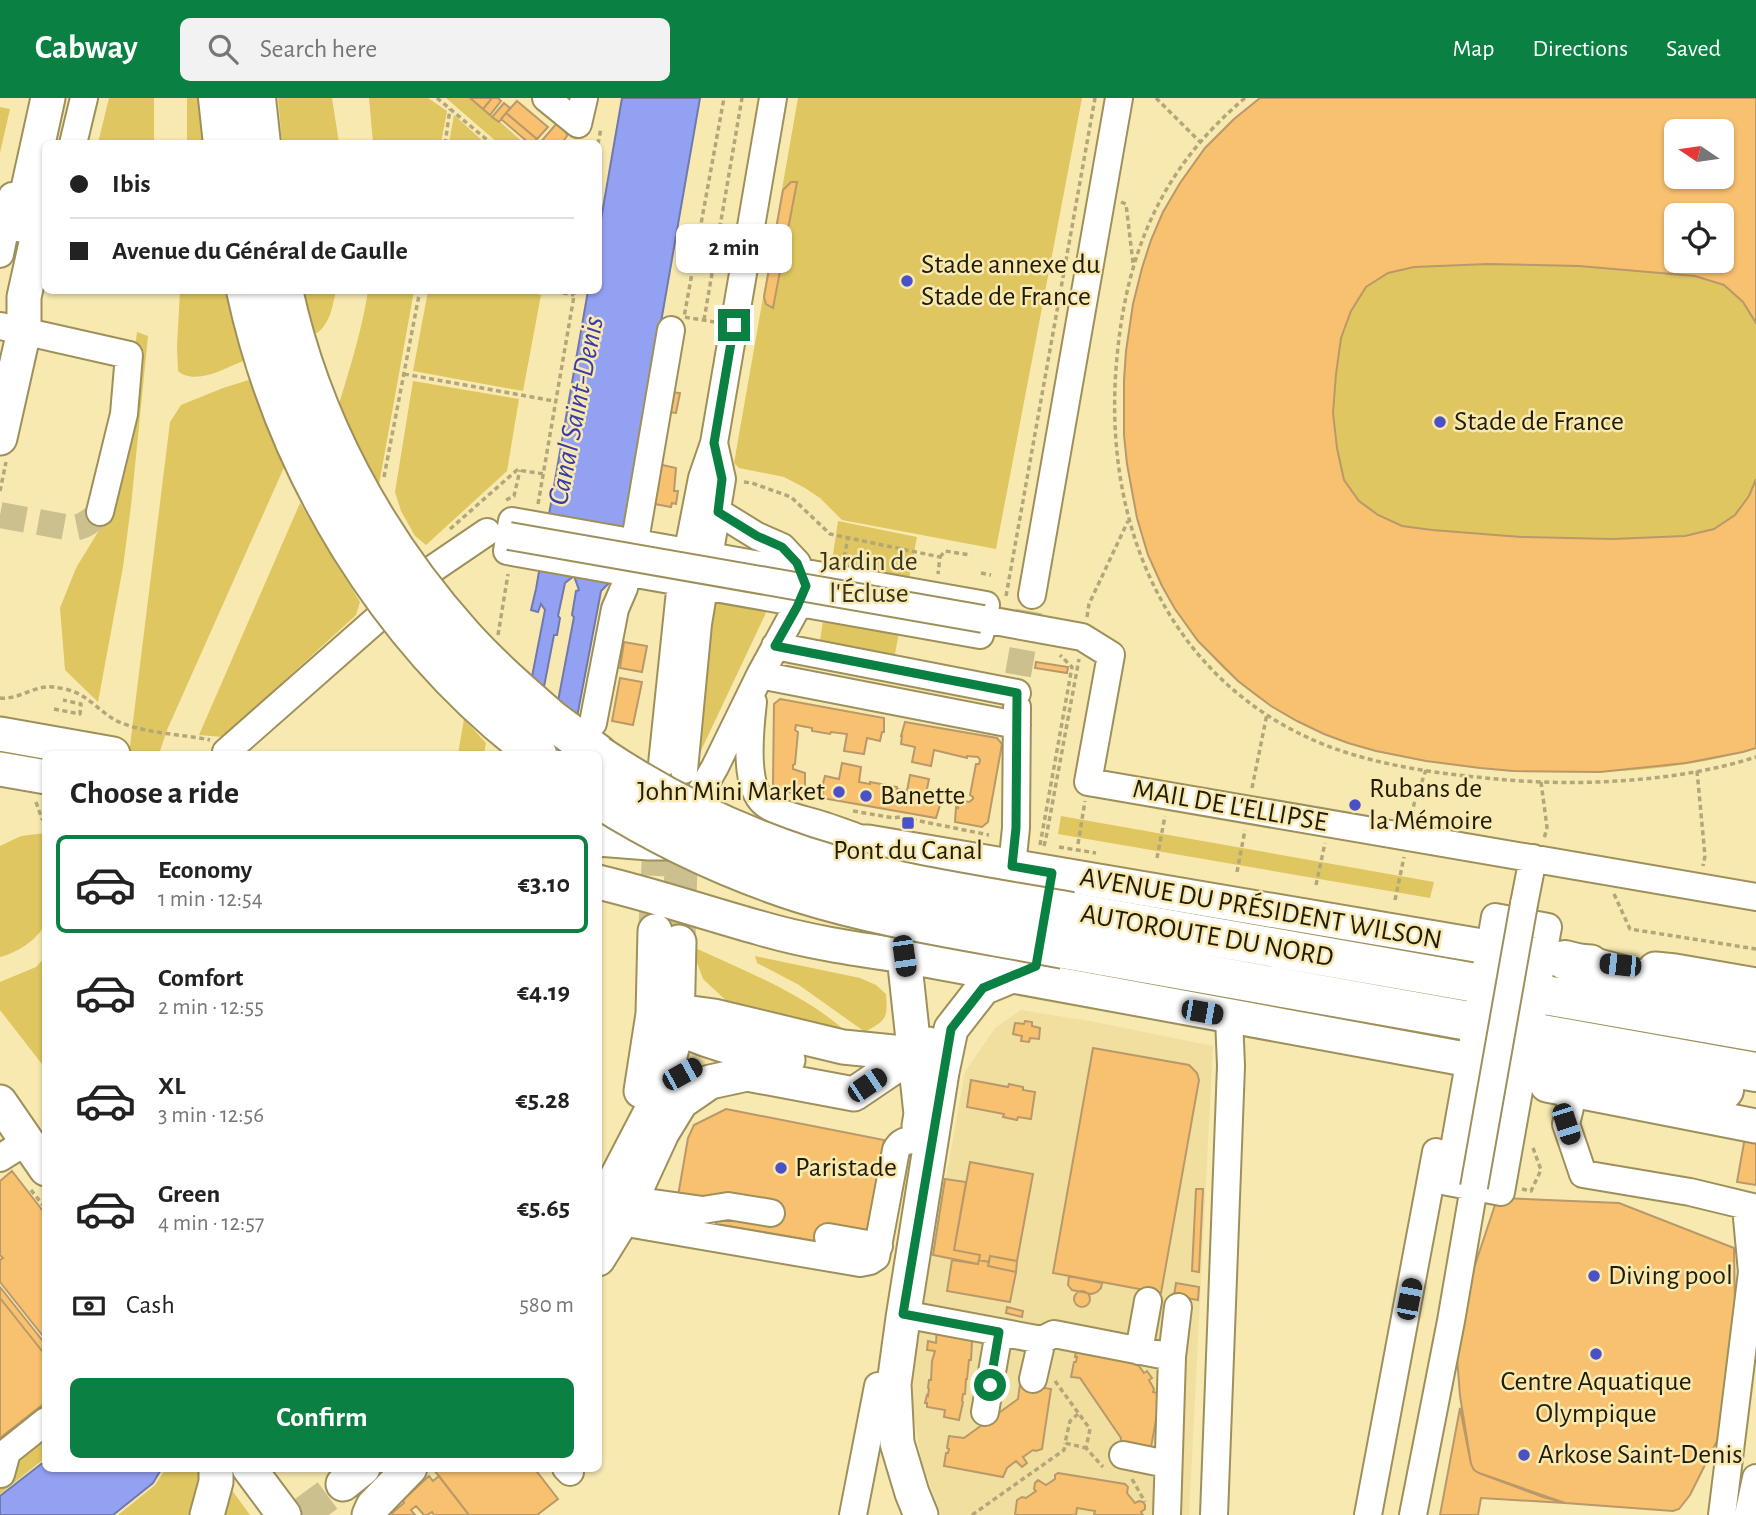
<!DOCTYPE html>
<html lang="en">
<head>
<meta charset="utf-8">
<style>
	:root { --surface:#fff; --page:#f2f2f2; --text:#222; --muted:#767676; --line:#e0e0e0; --accent:#0b8043 }
	body { margin:0; font-family:"Alegreya Sans",sans-serif; background:var(--page); color:var(--text); height:100vh; display:flex; flex-direction:column; font-size:26px; white-space:nowrap }
	* { box-sizing:border-box; margin:0 }
	p { font-size:23px; color:var(--muted) }
	.icon { flex:none; width:38px; height:38px; fill:none; stroke:currentColor; stroke-width:2; stroke-linecap:round; stroke-linejoin:round }
	.map { position:relative; flex:1; overflow:hidden }
	.side { position:absolute; left:42px; top:653px; width:560px; height:721px; display:flex; flex-direction:column; background:var(--surface); border-radius:10px; box-shadow:0 2px 5px #0004 }
	.side>* { flex:none }
	.guide { position:absolute; left:42px; top:42px; width:560px; height:154px; border-radius:10px; box-shadow:0 2px 5px #0004; display:grid; align-content:center; height:154px; padding:0 28px; background:var(--surface) }
	.needle { width:46px; rotate:283deg }
	.controls { position:absolute; left:1664px; top:21px; display:grid; gap:14px }
	.controls a { display:grid; place-items:center; width:70px; height:70px; border-radius:10px; background:var(--surface); box-shadow:0 2px 5px #0004; font-size:35px }
	.end { position:absolute; width:32px; height:32px; margin:-16px; border:9px solid #0b8043; background:#fff; box-shadow:0 0 0 4px #fff }
	.from { border-radius:50% }
	.bubble { position:absolute; height:49px; border-radius:10px; background:var(--surface); box-shadow:0 2px 5px #0004; font-size:23px; font-weight:700; line-height:49px; text-align:center }
	.car { position:absolute; width:21px; height:42px; margin:-21px -10px; border-radius:9px; box-shadow:0 0 5px 2px #0007; background:linear-gradient(#222 24%,#8ab4d8 0 40%,#222 0 76%,#8ab4d8 0 86%,#222 0) }
	.guide b { display:flex; align-items:center; gap:24px; height:66px; font-size:26px }
	.guide b+b { border-top:2px solid var(--line) }
	.guide i { width:18px; height:18px; background:var(--text) }
	ul { padding:0; list-style:none }
	li { display:flex; align-items:center; gap:21px; height:98px; margin:0 14px 10px; padding:0 14px; border:4px solid transparent; border-radius:10px }
	li div { flex:1 }
	li b { display:block; font-size:26px }
	li em { font-style:normal; font-weight:700 }
	li.current { border-color:var(--accent) }
	li>.icon { width:63px; height:63px; stroke-width:1.5 }
	h2 { padding:0 28px; font-size:32px; line-height:84px }
	.pay { display:flex; align-items:center; gap:18px; height:77px; padding:0 28px; font-size:26px }
	.pay p { margin-inline-start:auto }
	.cta { display:flex; gap:14px; margin-top:auto; padding:14px 28px }
	.cta a { flex:1; height:80px; border-radius:10px; background:var(--accent); color:#fff; font-size:28px; font-weight:700; line-height:80px; text-align:center }
	header { display:flex; align-items:center; gap:42px; box-sizing:border-box; height:98px; padding:0 35px; background:var(--accent); color:#fff }
	header strong { font-size:33px }
	nav { display:flex; gap:38px; margin-inline-start:auto; font-size:24px }
	.search { width:490px; height:63px; background:var(--page); display:flex; align-items:center; gap:18px; box-sizing:border-box; padding:0 24px; border-radius:10px; color:var(--muted); font-size:26px }
	.map>svg:first-child { display:block }
</style>
</head>
<body>
<header>
<strong>Cabway</strong>
<div class="search"><svg class="icon" aria-label="search" viewBox="0 0 24 24"><circle cx="10" cy="10" r="6"/><path d="M15 15l6 6"/></svg>Search here</div>
<nav><a>Map</a><a>Directions</a><a>Saved</a></nav>
</header>
<div class="map">
<svg width="1756" height="1417" viewBox="0 0 1756 1417">
	<rect width="100%" height="100%" fill="#f8e9b1"/>
	<path fill="#f0df9f" d="M1021 912 1095 924 1213 948 1189 1417H941L922 1365 912 1309 913 1264 965 974 995 930Z"/>
	<path fill="#dfc661" fill-rule="evenodd" d="M109 0H154V45H98Z
		M187 0H202L206 45 187 46Z
		M278 0H332L339 45H282Z
		M369 0H428L447 13 441 45H373Z
		M446 0H473L524 45H498Z
		M798 0H1082L996 451 842 422 820 400 805 390 784 379 739 370 734 365Z
		M1260 0H1756V650C1685 673 1597 677 1523 673 1483 672 1444 666 1404 658 1380 653 1357 649 1334 640 1170 578 1109 418 1126 253 1137 151 1176 63 1260 0ZM1676 33H1722V79H1676ZM1676 117H1722V163H1676Z
		M0 9 10 11 0 55Z
		M454 17 485 45H449Z
		M516 192 541 197 523 293 413 273 428 193Z
		M180 193H227L243 263C225 270 196 288 178 273L177 248Z
		M303 193H336C332 209 331 224 317 235H314Z
		M368 193H414L378 392 338 309C350 270 362 232 368 193Z
		M137 234 148 238 131 408 123 469 98 604 65 572 60 510 76 470 115 406Z
		M288 270H326L282 374 167 632 159 656H129L170 324 181 307 223 290Z
		M413 283 519 301 507 373 426 447 415 438 401 413 395 394Z
		M300 405 360 504 356 517 223 639 199 637Z
		M838 423 917 439 894 561 819 549Z
		M715 492 772 502 689 678Z
		M464 621 486 645 484 656H458Z
		M1061 718 1434 784 1430 800 1058 736Z
		M45 735C46 750 49 819 44 828 36 843 16 855 0 859V748L21 738Z
		M691 848C746 874 807 896 852 939L732 908 703 881Z
		M755 858 860 880 876 887 886 896C888 921 886 922 865 934L799 887 757 865Z
		M45 859V970L0 912V884L36 869Z
		M45 1327V1360L0 1396V1359Z
		M166 1370H202L195 1417H118L155 1387Z
		M228 1387 250 1417H222Z"/>
	<path fill="#93a1f2" stroke="#7179ab" stroke-width="2" d="M622 0H700L617 477 601 493 570 656H548L574 519 572 517 576 493 579 492 574 478 565 485 558 518 560 520 557 537H554L531 656H517L545 512 541 506 538 514 531 512 536 491 588 193 598 192 599 133Z
		M45 1363 46 1370H162L153 1385 113 1417H0V1398Z"/>
	<path fill="#f8c170" stroke="#b9986a" stroke-width="2" fill-rule="evenodd" d="M470 0H492L483 11Z
		M492 0H498L501 3 490 17 483 11Z
		M1260 0H1756V225L1743 204 1724 187 1695 178 1579 168 1488 166 1414 169 1388 175 1366 189 1351 213 1341 240 1336 276 1333 315 1337 350 1344 382 1359 403 1378 417 1402 428 1432 432 1521 439 1613 441 1685 438 1714 431 1735 417 1749 398 1756 381V650L1743 654 1686 665 1600 674 1513 673 1480 670 1426 663 1376 653 1348 645 1324 636 1297 623 1271 608 1238 583 1198 543 1175 511 1162 488 1148 457 1137 420 1127 366 1124 337V282L1126 253 1133 206 1142 170 1151 142 1163 114 1180 85 1205 50 1234 21ZM1676 33H1722V79H1676ZM1676 117H1722V163H1676Z
		M517 3 548 29 537 41 506 15Z
		M504 5 510 10 499 24 492 19Z
		M506 15 537 41 532 46H530L501 21Z
		M557 25 566 33 567 38 561 46H539Z
		M791 84H797L773 210 766 206 764 199 783 92Z
		M671 294 680 295 676 315 667 314Z
		M658 366 676 370 674 393H678L676 406 672 405 671 409 649 405Z
		M624 544 647 548 642 574 620 570Z
		M1036 564 1068 569 1067 575 1035 570Z
		M620 580 642 584 633 627 612 623Z
		M780 601 884 620V634H882L880 643 867 640 864 656 844 653 847 636 831 634 830 636 812 633V630L796 627 795 632 798 634 795 666 793 667V671L805 675V690L803 689 801 697 778 692 773 686 774 606Z
		M905 624 997 640 1002 646 988 724 982 729 955 724 956 709 958 710 960 702 969 704 973 701V699L970 697 976 666H979L980 662 978 659 967 658V660L934 652 931 668 912 664 915 649 901 646 902 638H901Z
		M842 665 861 669 859 684 870 686V684L897 689V691L907 693 910 677 929 681 926 696 940 699 938 706 940 707 936 720 822 700 823 693 821 692 825 678 839 681Z
		M1025 923 1032 924V928L1040 930 1039 941 1030 940 1029 944 1021 943 1022 938 1013 936 1015 925 1024 926Z
		M1093 950 1189 967 1197 975 1199 982 1161 1195 1053 1175Z
		M971 982 1008 989 1009 986 1023 989V992L1035 994 1031 1021 1018 1019 1017 1022 1003 1019 1004 1016 967 1009Z
		M726 1011 884 1042 868 1135 821 1144 716 1126 720 1106 678 1098 688 1040 694 1027Z
		M1745 1039 1756 1041V1087L1737 1084Z
		M970 1064 1033 1076 1017 1163 990 1158 989 1164 979 1162 980 1157 954 1152Z
		M12 1073 46 1117V1242L0 1184V1162L3 1160 0 1157V1083Z
		M945 1081 966 1084 954 1152 980 1157 978 1166 933 1157Z
		M1196 1091H1203L1199 1174 1192 1173Z
		M1500 1100 1619 1105 1734 1150 1736 1267 1725 1327 1690 1397 1679 1411 1673 1413 1565 1405 1543 1399 1479 1375 1474 1372 1471 1366 1460 1298 1456 1246 1468 1188 1496 1104Z
		M990 1158 1017 1163 1016 1174 988 1168Z
		M952 1162 978 1166 979 1162 989 1164 988 1168 1016 1174 1010 1204 947 1193Z
		M1069 1178 1102 1185 1101 1190 1097 1194 1092 1196 1072 1192 1068 1187Z
		M1176 1185 1199 1189 1198 1202 1174 1198Z
		M0 1189 46 1247V1258L0 1200Z
		M1074 1201a8 8 0 1 1 16 0a8 8 0 1 1-16 0Z
		M0 1200 46 1258V1304L0 1340Z
		M1007 1209 1023 1213 1022 1219 1006 1215Z
		M937 1229 975 1235 972 1243 971 1262H969L967 1281H966L965 1296H963L962 1303 963 1304 959 1322 944 1319 945 1312 927 1309V1305H925L927 1297 928 1298 929 1291 928 1290 929 1282H931L932 1263 935 1253 927 1252 928 1243 936 1245Z
		M1077 1248 1136 1259 1134 1266 1139 1268 1144 1275 1147 1273 1152 1280 1149 1282 1154 1291 1153 1294 1161 1296 1150 1354 1120 1349 1121 1340 1080 1280 1071 1279 1074 1264H1076L1077 1259H1075Z
		M1020 1286 1051 1291 1042 1351 1036 1353 1033 1352 1023 1359 1027 1365 1022 1369 1016 1363 1007 1370 1003 1379 944 1368 946 1355H948L949 1351 947 1350 949 1338 964 1340 1018 1301Z
		M1460 1310 1471 1366 1474 1372 1479 1375 1565 1405 1481 1400 1478 1417H1440Z
		M436 1370H534L558 1401 537 1417H469L434 1372Z
		M1058 1375 1125 1386 1128 1389 1127 1395 1135 1405 1139 1403 1143 1404 1145 1407V1411L1141 1414 1143 1417H1094L1095 1413 1077 1410 1076 1417H1015L1017 1402 1022 1399 1026 1400 1036 1393 1034 1391 1035 1385 1038 1382 1046 1387 1055 1381V1377Z
		M429 1378 433 1383 439 1378 469 1417H434L432 1414 427 1417H424L416 1408 411 1412 415 1417H392V1415L404 1405 403 1402Z"/>
	<g fill="none" stroke-linecap="round" stroke-linejoin="round">
		<path stroke="#cdc08f" stroke-width="26" stroke-dasharray="26 13" stroke-linecap="butt" d="M0 417 71 430C85 429 91 423 100 414
			M1018 577 1032 497"/>
		<path stroke="#cdc08f" stroke-width="33" stroke-dasharray="33 17" stroke-linecap="butt" d="M655 828 660 725
			M679 844 682 724
			M301 1417 343 1386"/>
		<defs>
			<path id="minor" d="M546 0 578 26 584 0
				M73 46 84 0
				M0 156 12 98
				M0 228 129 257 124 316 100 414
				M512 423 986 507 980 537 507 453Z
				M434 470 487 434
				M1032 497 1119 0
				M983 521 1082 539 1111 557 1088 684 1756 799
				M775 548 1017 595
				M760 577 1017 627
				M753 604C750 630 743 687 764 705 780 718 805 721 825 728 835 731 845 735 856 739
				M593 625 615 511 624 490 636 437 671 232
				M226 654 377 521
				M662 666 680 493 702 380 714 345 773 0
				M684 672 698 526 722 381 714 345
				M678 722 696 702 715 669 760 577 797 509 806 488 797 465 782 449 757 438 718 414 693 429
				M1012 768 1016 730 1017 609
				M1524 806 1533 760
				M1495 819 1548 829 1501 1094 1448 1084Z
				M1574 993 1566 1026 1583 1076 1690 1094 1756 1110
				M0 1060 27 1043
				M632 1102 703 1112 728 1108 771 1115
				M621 1124 860 1165 870 1163 876 1159 896 1052C901 1042 907 1043 917 1041
				M828 1139 879 1148
				M903 1216 1042 1242 1054 1236 1172 1259 1167 1417
				M1139 1253 1148 1203
				M1172 1259 1178 1209
				M1033 1281 1042 1242
				M985 1314 999 1234
				M1123 1357 1167 1366
				M566 1370 570 1374
				M1 1376 7 1354 46 1323
				M853 1417 878 1288
				M1214 1417 1231 968 1229 919
				M1368 1417 1436 1054
				M1413 1417 1451 1223 1474 1089
				M1722 1417 1752 1174 1746 1109
				M1748 1417 1756 1380"/>
			<path id="major" d="M20 127 48 0
				M0 340 24 233V199L46 100
				M0 636 113 656
				M0 671 46 679
				M598 741 649 745H680
				M780 744H868L1565 862 1591 864
				M598 784C653 797 706 815 760 830 807 844 856 851 904 858L1454 959 1480 964 1503 972
				M908 838 904 858 921 1016 919 1028
				M1655 871 1675 873 1756 887
				M653 916 677 913 714 918 843 949 923 957
				M663 922C701 944 745 954 788 962
				M1547 987 1756 1028
				M641 993 653 916 655 833
				M0 1004 46 1071
				M598 1115 661 994 677 930 679 844
				M598 1161 621 1124 662 1035 681 1004 710 984 747 976 854 996 928 946
				M249 1370 284 1417
				M343 1386 363 1370
				M207 1417 216 1384V1370
				M369 1417 373 1408 410 1370
				M921 1417 912 1395 897 1345 894 1286 903 1220 942 974 951 931 983 890 1019 875"/>
			<path id="highway" d="M218 0 223 46
				M256 0 261 46
				M552 622 598 656
				M1071 814 1756 934
				M1064 851 1756 974
				M1565 862 1719 902 1751 908
				M1480 964 1724 992"/>
		</defs>
		<use href="#minor" stroke="#9e905b" stroke-width="30"/>
		<use href="#major" stroke="#9e905b" stroke-width="37"/>
		<use href="#highway" stroke="#9e905b" stroke-width="42"/>
		<path stroke="#b3a77a" stroke-width="3.5" stroke-dasharray="5 3.5" stroke-linecap="butt" d="M437 0 492 46
			M1156 0 1199 43
			M1245 0C1162 70 1127 152 1117 259 1101 422 1165 583 1325 647 1379 668 1440 676 1497 681 1577 689 1679 684 1756 659
			M445 46 450 11
			M598 46 601 30
			M1121 104 1126 106 1133 165
			M546 192 574 197
			M704 222 742 0
			M715 224 684 219 724 0
			M404 276 554 303
			M384 379 420 192
			M744 384 752 385 791 399 830 436 940 459 938 476
			M0 393 6 364
			M506 402 514 398 520 372
			M538 406 575 192
			M450 431 517 372 544 376
			M844 459 848 440
			M940 459 945 453 971 457
			M981 475 991 477
			M1006 498 1095 0
			M1087 519 1089 506 1128 423
			M498 537 508 476
			M0 600C19 602 34 587 53 589 61 590 72 592 79 596 94 604 104 617 119 624 148 636 181 636 210 642
			M54 611 80 616 81 606 63 602
			M1697 673 1705 758 1703 768
			M1541 684 1547 729 1544 741
			M1252 690 1267 616
			M36 704 42 721 46 722
			M853 713 894 720 900 719 989 737
			M1412 717 1414 706 1426 672
			M1078 746 1085 703
			M1040 747 1072 569 1060 557
			M1044 748 1046 740 1079 561
			M1059 749 1096 755
			M1157 760 1165 718
			M1237 774 1245 732
			M1316 787 1325 745
			M1614 796 1630 831 1756 851
			M1395 802 1404 759
			M1522 1091 1531 1093 1541 1072 1532 1047
			M31 1092 46 1111
			M1055 1283 1090 1331 1086 1350 1103 1369
			M1078 1316 1070 1323 1065 1345 1086 1350
			M1132 1381 1145 1404
			M972 1417 1064 1352 1065 1345"/>
		<use href="#minor" stroke="#fff" stroke-width="26"/>
		<use href="#major" stroke="#fff" stroke-width="33"/>
		<use href="#highway" stroke="#fff" stroke-width="38"/>
		<defs>
			<path id="minor-bridge" d="M509 438 983 521
				M1474 1089 1524 806"/>
			<path id="highway-bridge" d="M246 192C285 373 389 544 537 656
				M283 192C311 321 375 440 463 538 490 568 521 595 552 622
				M598 657C662 700 731 734 804 758 890 786 982 798 1071 814
				M598 700C661 740 729 772 800 795 886 822 976 834 1064 851"/>
		</defs>
		<use href="#minor-bridge" stroke="#9e905b" stroke-width="30" stroke-linecap="butt"/>
		<use href="#highway-bridge" stroke="#9e905b" stroke-width="42" stroke-linecap="butt"/>
		<use href="#minor-bridge" stroke="#fff" stroke-width="26"/>
		<use href="#highway-bridge" stroke="#fff" stroke-width="38"/>
	</g>
	<g fill="none" stroke-linecap="round" stroke-linejoin="round">
		<path stroke="#0b8043" stroke-width="9" d="M734 227 714 345 722 381 718 414 757 438 782 449 797 465 806 488 797 509 775 548 1017 595 1016 730 1012 768 1052 775 1036 868 983 890 951 931 903 1216 999 1234 990 1287"/>
	</g>
	<g fill="#4a51c6" stroke="#f8e9b1" stroke-width="2.5">
		<circle cx="907" cy="183" r="7"/>
		<circle cx="1440" cy="324" r="7"/>
		<circle cx="839" cy="694" r="7"/>
		<circle cx="866" cy="698" r="7"/>
		<circle cx="1355" cy="707" r="7"/>
		<rect x="901" y="718" width="14" height="14" rx="3.5"/>
		<circle cx="781" cy="1070" r="7"/>
		<circle cx="1594" cy="1178" r="7"/>
		<circle cx="1596" cy="1256" r="7"/>
		<circle cx="1524" cy="1357" r="7"/>
	</g>
	<g text-anchor="middle" dominant-baseline="central" stroke-width="5" stroke-linejoin="round" paint-order="stroke">
		<g font-size="28" fill="#221c06" stroke="#f8e9b1" text-anchor="start">
			<text x="921" y="167">Stade annexe du<tspan x="921" dy="32">Stade de France</tspan></text>
			<text x="1454" y="324">Stade de France</text>
			<text x="1369" y="691">Rubans de<tspan x="1369" dy="32">la Mémoire</tspan></text>
			<text x="825" y="694" text-anchor="end">John Mini Market</text>
			<text x="880" y="698">Banette</text>
			<text x="908" y="753" text-anchor="middle">Pont du Canal</text>
			<text x="795" y="1070">Paristade</text>
			<text x="1608" y="1178">Diving pool</text>
			<text x="1596" y="1284" text-anchor="middle">Centre Aquatique<tspan x="1596" dy="32">Olympique</tspan></text>
			<text x="1538" y="1357">Arkose Saint-Denis</text>
		</g>
		<g font-size="28" fill="#38331e" stroke="#f8e9b1">
			<text x="869" y="464">Jardin de<tspan x="869" dy="32">l'Écluse</tspan></text>
		</g>
		<g font-size="28" fill="#221c06" stroke="#f8e9b1">
			<text transform="translate(1230 708) rotate(10)">MAIL DE L'ELLIPSE</text>
			<text transform="translate(1261 811) rotate(10)">AVENUE DU PRÉSIDENT WILSON</text>
			<text transform="translate(1207 838) rotate(10)">AUTOROUTE DU NORD</text>
		</g>
		<g font-size="30" font-style="italic" fill="#393aac" stroke="#f8e9b1">
			<text transform="translate(576 313) rotate(-79)">Canal Saint-Denis</text>
		</g>
	</g>
</svg>
<div class="controls">
<a><svg class="needle" viewBox="-14 -14 28 28"><path d="M0-13l5 13h-10z" fill="#e53935"/><path d="M0 13l5-13h-10z" fill="#767676"/></svg></a>
<a><svg class="icon" aria-label="locate" viewBox="0 0 24 24"><circle cx="12" cy="12" r="6"/><path d="M12 2v4M12 18v4M2 12h4M18 12h4"/></svg></a>
</div>
<i class="end from" style="left:990px;top:1287px"></i>
<i class="end" style="left:734px;top:227px"></i>
<div class="bubble" style="left:676px;top:126px;width:116px">2 min</div>
<i class="car" style="left:904px;top:858px;rotate:172deg"></i>
<i class="car" style="left:1620px;top:867px;rotate:276deg"></i>
<i class="car" style="left:1202px;top:914px;rotate:100deg"></i>
<i class="car" style="left:682px;top:976px;rotate:61deg"></i>
<i class="car" style="left:867px;top:987px;rotate:56deg"></i>
<i class="car" style="left:1566px;top:1026px;rotate:162deg"></i>
<i class="car" style="left:1409px;top:1201px;rotate:11deg"></i>
<div class="guide">
<b><i class="from"></i>Ibis</b>
<b><i></i>Avenue du Général de Gaulle</b>
</div>
<section class="side">
<h2>Choose a ride</h2>
<ul>
<li class="current"><svg class="icon" aria-label="car" viewBox="0 0 24 24"><path d="M5 17H2v-5l4-1 3-4h7l3 4 3 1v5h-3M9 17h6M6 11h13"/><circle cx="7" cy="17" r="2"/><circle cx="17" cy="17" r="2"/></svg><div><b>Economy</b><p>1 min · 12:54</p></div><em>€3.10</em></li>
<li><svg class="icon" aria-label="car" viewBox="0 0 24 24"><path d="M5 17H2v-5l4-1 3-4h7l3 4 3 1v5h-3M9 17h6M6 11h13"/><circle cx="7" cy="17" r="2"/><circle cx="17" cy="17" r="2"/></svg><div><b>Comfort</b><p>2 min · 12:55</p></div><em>€4.19</em></li>
<li><svg class="icon" aria-label="car" viewBox="0 0 24 24"><path d="M5 17H2v-5l4-1 3-4h7l3 4 3 1v5h-3M9 17h6M6 11h13"/><circle cx="7" cy="17" r="2"/><circle cx="17" cy="17" r="2"/></svg><div><b>XL</b><p>3 min · 12:56</p></div><em>€5.28</em></li>
<li><svg class="icon" aria-label="car" viewBox="0 0 24 24"><path d="M5 17H2v-5l4-1 3-4h7l3 4 3 1v5h-3M9 17h6M6 11h13"/><circle cx="7" cy="17" r="2"/><circle cx="17" cy="17" r="2"/></svg><div><b>Green</b><p>4 min · 12:57</p></div><em>€5.65</em></li>
</ul>
<div class="pay"><svg class="icon" aria-label="cash" viewBox="0 0 24 24"><path d="M3 7h18v10H3z"/><circle cx="12" cy="12" r="2"/></svg>Cash<p>580 m</p></div>
<div class="cta"><a>Confirm</a></div>
</section>
</div>
</body>
</html>
